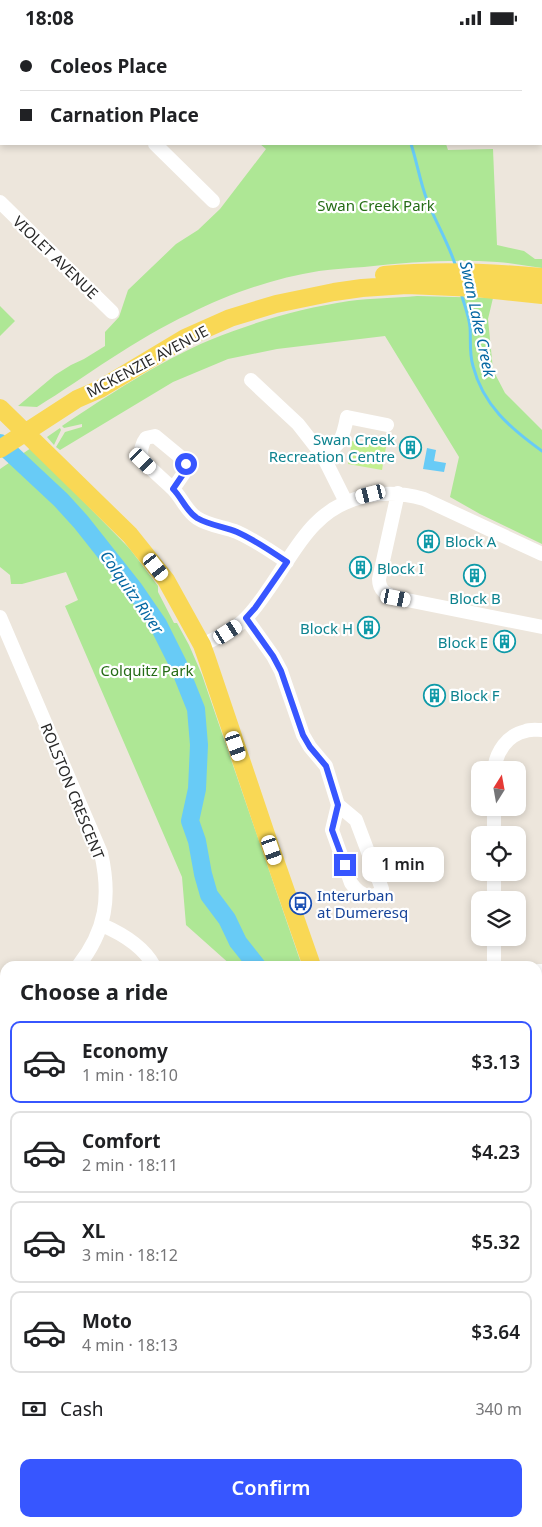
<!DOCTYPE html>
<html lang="en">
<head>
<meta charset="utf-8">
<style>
	:root { --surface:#fff; --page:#f2f2f2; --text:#202124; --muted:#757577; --line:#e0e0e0; --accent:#3756ff }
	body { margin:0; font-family:"Noto Sans",sans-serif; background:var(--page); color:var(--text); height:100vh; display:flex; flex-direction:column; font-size:19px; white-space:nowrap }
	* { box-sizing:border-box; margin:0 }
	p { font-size:16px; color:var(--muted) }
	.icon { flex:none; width:28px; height:28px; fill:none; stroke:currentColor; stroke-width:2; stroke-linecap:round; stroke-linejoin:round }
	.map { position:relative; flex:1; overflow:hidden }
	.sheet { position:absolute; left:0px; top:926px; width:542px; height:566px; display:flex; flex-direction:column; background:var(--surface); border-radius:15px 15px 0 0; box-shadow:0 2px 8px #0003 }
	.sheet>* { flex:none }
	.hud { position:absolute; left:0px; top:0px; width:542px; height:110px; box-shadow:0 2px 8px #0003; display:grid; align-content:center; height:110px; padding:0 20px; background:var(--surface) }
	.needle { width:32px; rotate:11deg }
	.buttons { position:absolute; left:471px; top:726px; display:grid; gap:10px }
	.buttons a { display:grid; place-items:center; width:55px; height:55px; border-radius:10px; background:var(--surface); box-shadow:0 2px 8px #0003; font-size:25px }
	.end { position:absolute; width:22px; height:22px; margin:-11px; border:6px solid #3756ff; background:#fff; box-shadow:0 0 0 2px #fff }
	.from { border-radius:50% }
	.bubble { position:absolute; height:35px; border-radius:10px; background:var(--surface); box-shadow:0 2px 8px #0003; font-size:16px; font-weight:600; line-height:35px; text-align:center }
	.car { position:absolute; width:15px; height:30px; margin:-15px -8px; border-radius:6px; box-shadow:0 0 4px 1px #0007; background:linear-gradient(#fff 24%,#345 0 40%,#fff 0 76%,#345 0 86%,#fff 0) }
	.hud b { display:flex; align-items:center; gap:18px; height:48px; font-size:19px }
	.hud b+b { border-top:1px solid var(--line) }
	.hud i { width:12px; height:12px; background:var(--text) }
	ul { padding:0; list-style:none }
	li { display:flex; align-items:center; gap:15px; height:82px; margin:0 10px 8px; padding:0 10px; border:2px solid var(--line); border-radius:10px }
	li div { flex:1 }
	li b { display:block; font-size:19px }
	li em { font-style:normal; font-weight:600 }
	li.on { border-color:var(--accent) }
	li>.icon { width:45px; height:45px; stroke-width:1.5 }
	h2 { padding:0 20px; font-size:22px; line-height:60px }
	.pay { display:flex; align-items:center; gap:12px; height:55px; padding:0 20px; font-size:19px }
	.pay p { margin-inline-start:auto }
	.action { display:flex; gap:10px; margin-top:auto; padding:10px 20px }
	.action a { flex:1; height:58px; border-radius:10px; background:var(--accent); color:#fff; font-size:20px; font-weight:600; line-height:58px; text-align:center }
	.status { display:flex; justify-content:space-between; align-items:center; height:35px; padding:0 25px; background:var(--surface); direction:ltr }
	.status svg { height:14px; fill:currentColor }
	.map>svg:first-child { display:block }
</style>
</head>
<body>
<div class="status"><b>18:08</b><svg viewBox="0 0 49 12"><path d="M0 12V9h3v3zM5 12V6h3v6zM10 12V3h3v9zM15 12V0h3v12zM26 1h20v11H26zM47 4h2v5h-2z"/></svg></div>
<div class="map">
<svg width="542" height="1492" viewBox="0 0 542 1492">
	<rect width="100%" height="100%" fill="#ede6dc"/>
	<path fill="#f0e5ca" d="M538 1083H542V1492H349L350 1488H538Z"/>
	<path fill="#aee795" d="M0 0H21L23 1H1V86L0 88Z
		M149 0H363L364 1H150Z
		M260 109H446L448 115 493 114 497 210 524 216 535 224H542V233C527 231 512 228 497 227 453 224 408 227 364 232 349 233 333 234 319 236 275 243 228 259 189 279 135 304 87 341 37 372L18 371 55 340 71 330 84 324 105 311V297L119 282 128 255 176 209 198 195 220 174 266 114Z
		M417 261 493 263 488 284 493 335 505 358 542 395V509L480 479 450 462 459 422 385 301 277 314 228 324 173 347 60 415 56 412 65 397 82 392V389L64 393 62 391C107 361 160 326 210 305 254 287 302 273 349 266 372 263 394 263 417 261Z
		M0 271 15 286 0 301Z
		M60 393 61 395 54 410 47 402Z
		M31 413 130 514 158 551V557L174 588H177L189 610 202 640 302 931H232L186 890 182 842 65 571 78 565 66 537 22 549H11L10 540 0 532V434Z
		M5 1041V1100L0 1103V1043Z"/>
	<path fill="#c3ef90" d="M352 406 386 412 382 435 348 429Z"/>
	<path fill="#68cbf6" d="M427 413 436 415 434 426 446 428 444 437 423 434Z"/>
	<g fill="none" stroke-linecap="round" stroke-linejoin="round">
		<path stroke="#68cbf6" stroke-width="3" d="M324 0 326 1
			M5 1 6 0
			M0 7 1 6
			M411 109C417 127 420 147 427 165 436 188 449 209 456 232
			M461 258C464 269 469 281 470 292 471 305 469 318 473 331 483 370 510 393 542 416"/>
		<path stroke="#68cbf6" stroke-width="18" d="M0 408 61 465 81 487 134 554 158 589 178 629 196 674 199 710 197 754 190 786 197 806 203 839 209 860 227 884 238 907 257 931
			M206 1492 207 1488"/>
		<path stroke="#fff" stroke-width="14" d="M44 0 45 1
			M461 0V1
			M155 109 213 166
			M0 167 112 277
			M251 345 298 389 323 421 346 467
			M323 421C341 409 343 403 347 382L387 390
			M173 454 186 435 184 425 155 401 146 403C142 408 140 416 142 422 144 429 166 447 173 454 182 463 186 476 197 483 209 491 225 492 237 497 255 505 271 516 287 527
			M398 458 379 544C379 556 386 559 397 563L542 592
			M0 582 101 818C111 862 106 896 78 931
			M246 583 273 621 281 636 303 700 310 712 326 731 338 770 332 795 351 848C358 858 369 865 380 858L382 854 356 785 338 770
			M202 610C218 602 235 595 247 582 256 573 263 562 270 552 285 531 297 507 315 489 344 459 385 453 424 464L542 519
			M494 735C496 717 507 700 526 696 530 694 537 695 542 695
			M494 772V800
			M494 838V865
			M102 890C123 899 143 911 154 931
			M494 902V931
			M538 936H542
			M0 976 5 975
			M538 1070H542
			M0 1423 5 1424"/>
		<path stroke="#f9d855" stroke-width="18" d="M384 240C437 235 489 237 542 242
			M0 373 130 500 166 545 202 610 207 624 267 802 312 931
			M0 414 77 364 100 354 185 303 230 283 276 269 334 257 362 253 407 250 476 253 542 260
			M263 1492 266 1488"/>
	</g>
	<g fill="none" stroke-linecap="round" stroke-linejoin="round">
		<path stroke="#3756ff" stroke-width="6" d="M186 429V435L173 454C182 463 186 476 197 483 209 490 225 492 237 497 255 505 271 516 287 527L255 573 246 583 273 621 281 636 303 700 310 712 326 731 338 770 332 795 345 830"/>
	</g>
	<defs>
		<symbol id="building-ring" viewBox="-11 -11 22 22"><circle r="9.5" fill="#fff" stroke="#0f9aa8" stroke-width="1.5"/><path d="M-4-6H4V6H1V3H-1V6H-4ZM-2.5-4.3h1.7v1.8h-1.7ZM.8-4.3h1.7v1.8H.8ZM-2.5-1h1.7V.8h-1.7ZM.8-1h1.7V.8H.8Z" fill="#0f9aa8"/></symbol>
		<symbol id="bus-ring" viewBox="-11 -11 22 22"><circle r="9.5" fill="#fff" stroke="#1a4fb4" stroke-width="1.5"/><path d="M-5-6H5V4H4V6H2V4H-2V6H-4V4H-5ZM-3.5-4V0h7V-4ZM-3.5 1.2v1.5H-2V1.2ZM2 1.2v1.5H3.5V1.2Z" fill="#1a4fb4"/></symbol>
	</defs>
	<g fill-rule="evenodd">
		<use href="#building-ring" x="398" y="400" width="25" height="25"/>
		<use href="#building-ring" x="416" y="494" width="25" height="25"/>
		<use href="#building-ring" x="348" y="520" width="25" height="25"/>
		<use href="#building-ring" x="462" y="528" width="25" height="25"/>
		<use href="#building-ring" x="356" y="580" width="25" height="25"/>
		<use href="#building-ring" x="492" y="594" width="25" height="25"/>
		<use href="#building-ring" x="422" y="648" width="25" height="25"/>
		<use href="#bus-ring" x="288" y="856" width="25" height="25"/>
	</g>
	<g text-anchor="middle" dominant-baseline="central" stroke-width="4.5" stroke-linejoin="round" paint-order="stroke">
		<g font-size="15" fill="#256c16" stroke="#fff">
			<text x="376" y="170">Swan Creek Park</text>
			<text x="147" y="635">Colquitz Park</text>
		</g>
		<g font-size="15" fill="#2a2a2a" stroke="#fff">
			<text transform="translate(56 222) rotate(44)">VIOLET AVENUE</text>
			<text transform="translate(147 326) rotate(-28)">MCKENZIE AVENUE</text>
			<text transform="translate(73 756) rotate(68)">ROLSTON CRESCENT</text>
		</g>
		<g font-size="15" fill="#0d838f" stroke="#fff" text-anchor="end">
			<text x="395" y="404">Swan Creek<tspan x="395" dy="17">Recreation Centre</tspan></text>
			<text x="445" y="506" text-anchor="start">Block A</text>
			<text x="377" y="533" text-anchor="start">Block I</text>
			<text x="475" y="563" text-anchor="middle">Block B</text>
			<text x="353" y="593">Block H</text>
			<text x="488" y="607">Block E</text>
			<text x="450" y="660" text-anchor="start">Block F</text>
		</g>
		<g font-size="15" fill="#164399" stroke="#fff" text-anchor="start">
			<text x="317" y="860">Interurban<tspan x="317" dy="17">at Dumeresq</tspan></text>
		</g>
		<g font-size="16" font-style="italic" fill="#0568a3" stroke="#fff">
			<text transform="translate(478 284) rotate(78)">Swan Lake Creek</text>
			<text transform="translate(132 557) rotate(55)">Colquitz River</text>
		</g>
	</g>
</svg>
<div class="buttons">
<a><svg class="needle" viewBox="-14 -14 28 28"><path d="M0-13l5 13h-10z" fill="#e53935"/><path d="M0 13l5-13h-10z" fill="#757577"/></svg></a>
<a><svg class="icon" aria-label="locate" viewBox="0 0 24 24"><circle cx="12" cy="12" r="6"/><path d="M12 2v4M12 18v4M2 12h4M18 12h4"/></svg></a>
<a><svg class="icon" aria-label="layers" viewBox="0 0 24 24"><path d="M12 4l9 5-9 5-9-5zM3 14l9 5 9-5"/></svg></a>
</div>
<i class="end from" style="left:186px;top:429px"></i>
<i class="end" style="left:345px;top:830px"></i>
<div class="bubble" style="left:362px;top:812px;width:82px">1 min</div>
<i class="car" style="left:143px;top:426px;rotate:134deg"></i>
<i class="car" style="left:371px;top:459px;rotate:256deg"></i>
<i class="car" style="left:156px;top:532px;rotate:142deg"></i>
<i class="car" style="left:396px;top:563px;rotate:101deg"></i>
<i class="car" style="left:228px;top:597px;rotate:57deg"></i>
<i class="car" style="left:236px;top:711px;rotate:161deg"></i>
<i class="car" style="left:272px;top:815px;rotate:161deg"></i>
<div class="hud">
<b><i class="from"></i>Coleos Place</b>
<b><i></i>Carnation Place</b>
</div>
<section class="sheet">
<h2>Choose a ride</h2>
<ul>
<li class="on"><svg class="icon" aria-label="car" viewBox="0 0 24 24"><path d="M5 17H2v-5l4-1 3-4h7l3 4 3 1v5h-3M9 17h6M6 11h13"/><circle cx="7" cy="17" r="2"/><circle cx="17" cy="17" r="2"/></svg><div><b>Economy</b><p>1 min · 18:10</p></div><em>$3.13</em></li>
<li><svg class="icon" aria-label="car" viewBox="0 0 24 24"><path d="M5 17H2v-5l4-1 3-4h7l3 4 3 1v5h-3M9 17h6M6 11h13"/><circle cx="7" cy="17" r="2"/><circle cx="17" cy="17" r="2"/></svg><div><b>Comfort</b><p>2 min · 18:11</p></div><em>$4.23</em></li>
<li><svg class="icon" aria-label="car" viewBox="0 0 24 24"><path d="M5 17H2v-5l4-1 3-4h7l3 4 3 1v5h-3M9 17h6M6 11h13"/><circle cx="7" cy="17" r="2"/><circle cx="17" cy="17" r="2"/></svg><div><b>XL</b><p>3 min · 18:12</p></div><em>$5.32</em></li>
<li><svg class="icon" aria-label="car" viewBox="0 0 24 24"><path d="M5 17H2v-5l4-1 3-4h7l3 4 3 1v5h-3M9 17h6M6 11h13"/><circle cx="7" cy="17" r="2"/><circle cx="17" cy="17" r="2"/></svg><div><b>Moto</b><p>4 min · 18:13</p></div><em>$3.64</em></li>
</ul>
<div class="pay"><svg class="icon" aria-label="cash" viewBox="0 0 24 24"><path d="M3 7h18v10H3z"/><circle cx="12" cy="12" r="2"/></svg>Cash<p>340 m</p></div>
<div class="action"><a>Confirm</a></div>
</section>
</div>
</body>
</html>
